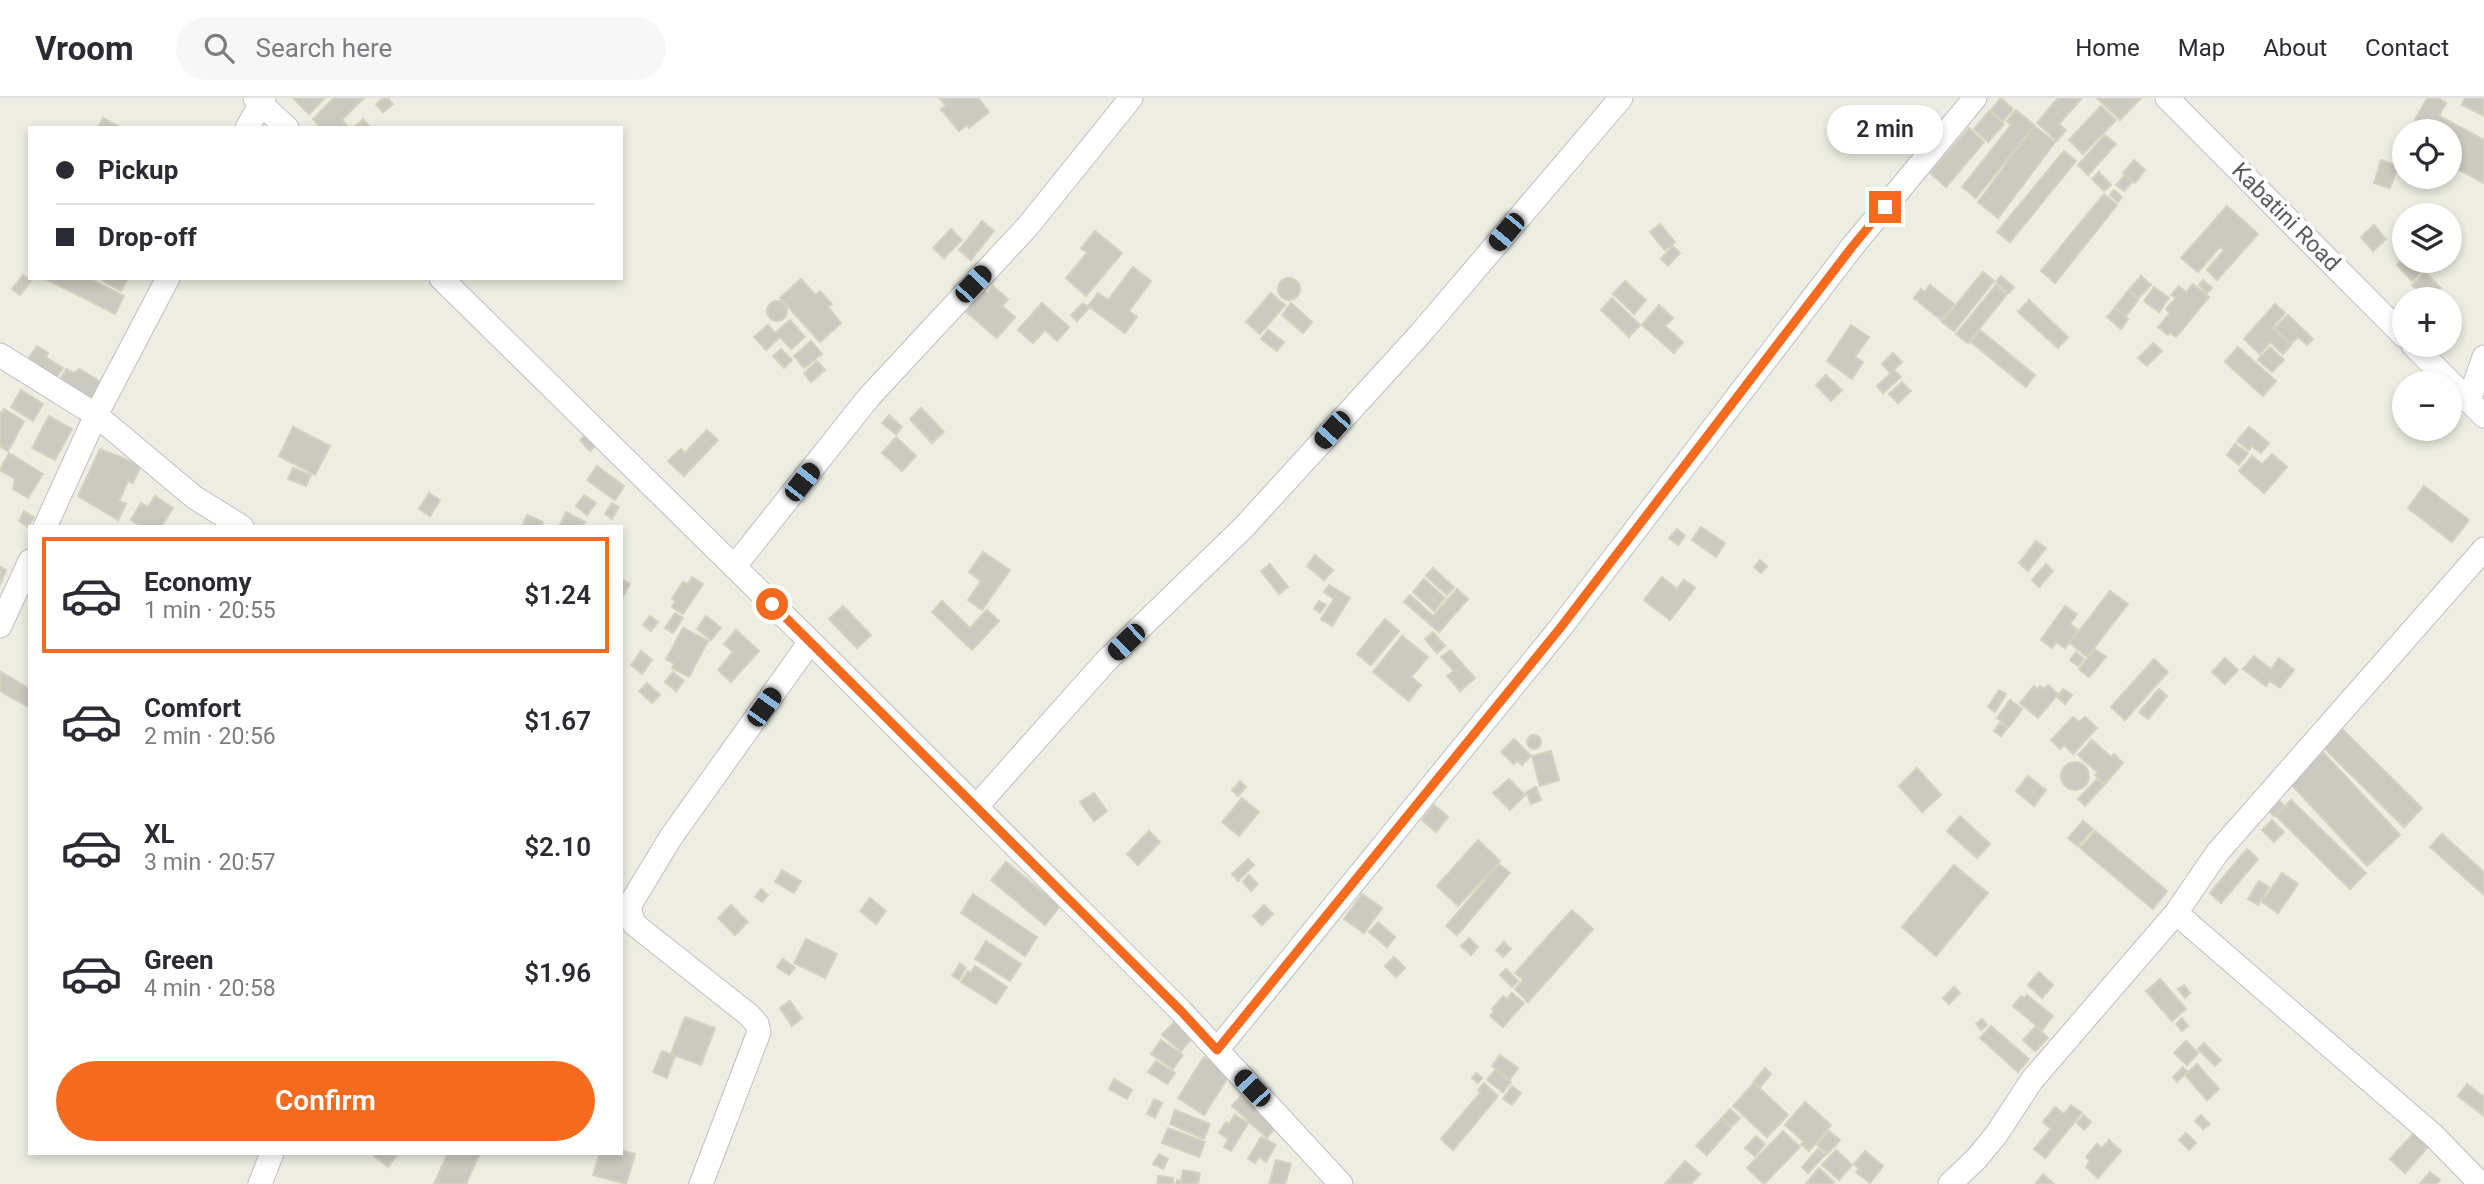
<!DOCTYPE html>
<html lang="en">
<head>
<meta charset="utf-8">
<style>
	:root { --surface:#fff; --page:#f7f7f7; --text:#2b2b33; --muted:#7c7c81; --line:#e1e1e2; --accent:#f46b20 }
	body { margin:0; font-family:Roboto,sans-serif; background:var(--page); color:var(--text); height:100vh; display:flex; flex-direction:column; font-size:26px; white-space:nowrap }
	* { box-sizing:border-box; margin:0 }
	p { font-size:23px; color:var(--muted) }
	.icon { flex:none; width:38px; height:38px; fill:none; stroke:currentColor; stroke-width:2; stroke-linecap:round; stroke-linejoin:round }
	.map { position:relative; flex:1; overflow:hidden }
	.drawer { position:absolute; left:28px; top:427px; width:595px; height:630px; display:flex; flex-direction:column; background:var(--surface); border-radius:0px; box-shadow:0 4px 10px #0003 }
	.drawer>* { flex:none }
	.top-card { position:absolute; left:28px; top:28px; width:595px; height:154px; border-radius:0px; box-shadow:0 4px 10px #0003; display:grid; align-content:center; height:154px; padding:0 28px; background:var(--surface) }
	.fabs { position:absolute; left:2392px; top:21px; display:grid; gap:14px }
	.fabs a { display:grid; place-items:center; width:70px; height:70px; border-radius:50%; background:var(--surface); box-shadow:0 4px 10px #0003; font-size:35px }
	.end { position:absolute; width:32px; height:32px; margin:-16px; border:9px solid #f46b20; background:#fff; box-shadow:0 0 0 4px #fff }
	.from { border-radius:50% }
	.bubble { position:absolute; height:49px; border-radius:24px; background:var(--surface); box-shadow:0 4px 10px #0003; font-size:23px; font-weight:600; line-height:49px; text-align:center }
	.car { position:absolute; width:21px; height:42px; margin:-21px -10px; border-radius:9px; box-shadow:0 0 5px 2px #0007; background:linear-gradient(#222 24%,#8ab4d8 0 40%,#222 0 76%,#8ab4d8 0 86%,#222 0) }
	.top-card b { display:flex; align-items:center; gap:24px; height:66px; font-size:26px }
	.top-card b+b { border-top:2px solid var(--line) }
	.top-card i { width:18px; height:18px; background:var(--text) }
	ul { padding:12px 0 0; list-style:none }
	li { display:flex; align-items:center; gap:21px; height:116px; margin:0 14px 10px; padding:0 14px; border:4px solid transparent; border-radius:0px }
	li div { flex:1 }
	li b { display:block; font-size:26px }
	li em { font-style:normal; font-weight:600 }
	li.active { border-color:var(--accent) }
	li>.icon { width:63px; height:63px; stroke-width:1.5 }
	.action { display:flex; gap:14px; margin-top:auto; padding:14px 28px }
	.action a { flex:1; height:80px; border-radius:42px; background:var(--accent); color:#fff; font-size:28px; font-weight:600; line-height:80px; text-align:center }
	header { display:flex; align-items:center; gap:42px; box-sizing:border-box; height:98px; padding:0 35px; background:var(--surface); border-bottom:2px solid var(--line) }
	header strong { font-size:33px }
	nav { display:flex; gap:38px; margin-inline-start:auto; font-size:24px }
	.search { width:490px; height:63px; background:var(--page); display:flex; align-items:center; gap:18px; box-sizing:border-box; padding:0 24px; border-radius:38px; color:var(--muted); font-size:26px }
	.map>svg:first-child { display:block }
</style>
</head>
<body>
<header>
<strong>Vroom</strong>
<div class="search"><svg class="icon" aria-label="search" viewBox="0 0 24 24"><circle cx="10" cy="10" r="6"/><path d="M15 15l6 6"/></svg>Search here</div>
<nav><a>Home</a><a>Map</a><a>About</a><a>Contact</a></nav>
</header>
<div class="map">
<svg width="2484" height="1086" viewBox="0 0 2484 1086">
	<rect width="100%" height="100%" fill="#edeee1"/>
	<path fill="#cbcac0" stroke="#d3d2bf" stroke-width="2" d="M293 0H325L309 16Z
		M334 0H364L342 22 349 30H321L313 21Z
		M383 0H388L393 6 383 14 376 6Z
		M939 0H978L989 14 969 30 967 27 959 33 941 11 946 8Z
		M2001 0 2013 11 2003 23 1991 12Z
		M2058 0H2082L2059 26 2066 32 2057 43 2037 25Z
		M2097 0H2141L2120 22Z
		M2427 0H2438L2446 5 2439 18 2484 42V85L2450 67V33H2409Z
		M2465 0H2484V18L2462 7Z
		M2101 8 2116 22 2083 56 2069 42Z
		M2016 12 2034 27 1976 100 1962 89 2011 27 2007 23Z
		M1989 13 2004 26 1988 44 1974 31Z
		M103 20 122 30H98Z
		M363 21 371 30H354Z
		M2034 28 2055 44 1998 120 1978 104Z
		M1969 30 1984 44 1946 89 1930 75Z
		M2105 37 2116 46 2088 77 2078 67Z
		M2404 43V63L2396 58Z
		M2064 53 2076 63 2010 144 1997 134Z
		M2134 62 2145 72 2135 85 2123 75Z
		M2381 62 2398 68 2390 90 2374 85Z
		M2099 74 2111 87 2104 93 2092 81Z
		M2125 77 2132 84 2124 93 2116 87Z
		M2114 92 2122 99 2118 104 2110 97Z
		M2104 96 2117 107 2055 185 2041 173Z
		M2227 108 2258 136 2217 182 2207 172 2224 152 2220 149 2198 174 2181 160Z
		M982 123 994 133 971 162 959 152Z
		M1660 126 1675 144 1665 152 1650 134Z
		M2374 127 2386 141 2373 153 2361 139Z
		M951 131 962 142 944 160 933 150Z
		M1095 133 1122 155 1086 198 1066 180 1087 155 1081 150Z
		M1673 148 1680 155 1668 168 1661 161Z
		M2404 159V163H2410L2421 174 2412 183 2397 167Z
		M1133 169 1151 183 1129 213 1137 219 1125 235 1088 208 1098 195 1108 202Z
		M1983 174 1994 183 1954 233 1942 224Z
		M2425 174 2441 190 2430 201H2427L2412 187Z
		M23 177 31 183 20 197 12 191Z
		M2001 178 2014 189 2009 195 1996 184Z
		M2141 178 2151 187 2139 200 2129 192Z
		M1278 191a11 11 0 1 1 22 0a11 11 0 1 1-22 0Z
		M44 180H88L124 198 115 216Z
		M105 180H128L121 193 103 183Z
		M801 181 815 197 820 193 832 206 828 209 841 225 820 244 780 200Z
		M2203 182 2212 190 2207 195 2199 187Z
		M1625 183 1646 202 1634 216 1613 196Z
		M2193 186 2209 199 2176 239 2170 235 2168 237 2158 229 2170 215 2166 211 2176 200 2171 197 2179 188 2186 194Z
		M1930 187 1954 206 1941 222 1914 200 1921 191 1925 194Z
		M1996 187 2007 196 1968 245 1956 236Z
		M993 188 1008 201 1002 208 1015 219 997 240 962 210 979 189 987 196Z
		M2154 189 2169 200 2159 214 2144 203Z
		M2128 193 2138 202 2126 218 2115 209Z
		M1271 195 1285 207 1260 236 1246 224Z
		M1612 200 1640 227 1629 239 1601 212Z
		M2029 202 2068 239 2058 250 2018 214Z
		M767 213a10 10 0 1 1 20 0a10 10 0 1 1-20 0Z
		M1042 205 1069 229 1057 243 1045 232 1033 245 1018 232Z
		M1083 205 1089 210 1077 223 1071 217Z
		M1291 205 1312 224 1303 235 1282 217Z
		M2275 206 2285 215 2272 230 2291 247 2283 256 2270 244 2260 256 2244 241Z
		M1659 207 1673 220 1665 228 1683 244 1674 255 1642 227Z
		M2115 210 2128 221 2121 231 2107 219Z
		M2288 217 2313 241 2307 247 2298 239 2291 246 2275 230Z
		M790 222 805 239 791 251 780 239 766 252 754 239 768 227 775 235Z
		M1851 227 1869 239 1855 259 1863 264 1852 281 1827 263Z
		M1268 232 1284 244 1277 253 1261 241Z
		M1980 232 2035 277 2026 289 1971 244Z
		M811 243 822 256 804 270 794 258Z
		M2153 245 2162 253 2147 268 2138 260Z
		M37 248 48 255 46 259 63 270 55 281 27 263Z
		M2238 249 2276 283 2263 298 2225 264Z
		M2270 249 2284 262 2272 274 2258 262Z
		M781 251 792 262 784 270 773 258Z
		M1893 255 1902 264 1894 272 1901 279 1883 295 1877 288 1891 275 1882 266Z
		M817 263 825 272 811 284 804 275Z
		M66 271 74 275 79 271 101 284 90 304 60 282Z
		M1826 277 1842 292 1831 303 1816 287Z
		M1902 284 1911 293 1898 305 1889 296Z
		M21 292 43 306 33 323 11 309Z
		M921 310 944 334 932 345 910 321Z
		M4 311 24 323 8 353 0 348V314L2 315Z
		M889 317 902 329 896 336 882 325Z
		M49 318 72 331 55 362 32 350Z
		M293 329 330 348 315 377 279 358Z
		M2249 329 2269 345 2261 355 2252 348 2249 352 2237 343Z
		M707 332 718 342 684 378 668 363 681 351 685 355Z
		M587 336 596 347 590 353 580 342Z
		M896 339 916 358 902 373 882 355Z
		M2235 346 2248 355 2239 367 2227 357Z
		M100 351 141 367 133 385 128 383 119 403 126 406 118 422 78 398Z
		M9 355 43 376 28 400 13 391 15 381 0 372Z
		M2272 356 2287 369 2264 395 2239 373 2252 358 2262 366Z
		M597 368 624 388 615 402 587 382Z
		M293 370 311 377 306 388 288 381Z
		M2424 388 2469 422 2452 444 2408 410Z
		M429 395 440 402 430 418 419 411Z
		M584 397 596 405 587 417 576 408Z
		M155 398 173 410 161 429H142L131 422 141 405 148 409Z
		M612 405 619 409 612 421 605 416Z
		M24 413 34 419 28 429 19 423Z
		M566 414 585 424 582 429H559Z
		M527 417 543 424 541 429H522Z
		M1701 429 1725 445 1716 459 1692 442Z
		M1677 431 1685 438 1678 447 1669 440Z
		M2036 443 2046 450 2028 473 2019 465Z
		M983 454 1010 472 982 512 968 502 981 483 969 474Z
		M1315 457 1333 472 1324 482 1307 468Z
		M1760 462 1767 468 1761 475 1754 469Z
		M1270 466 1288 489 1279 496 1261 473Z
		M2046 466 2053 473 2039 489 2032 482Z
		M0 469 6 472 0 487Z
		M1433 470 1454 489 1447 497 1426 478Z
		M692 479 703 486 683 516 672 509 675 503 672 501 683 484 688 486Z
		M1662 479 1677 491 1684 482 1695 490 1670 522 1644 502Z
		M621 481 630 486 622 500H621Z
		M1424 481 1445 500 1434 513 1413 494Z
		M1329 487 1350 500 1332 528 1321 521 1334 501 1324 494Z
		M1457 491 1468 501 1439 534 1404 504 1410 497 1433 518Z
		M2110 493 2128 506 2087 559 2070 545Z
		M942 503 970 530 987 512 999 523 972 552 932 514Z
		M1319 503 1326 507 1320 515 1314 511Z
		M843 508 871 537 857 550 829 521Z
		M2065 508 2077 516 2070 526 2078 532 2065 550 2056 544 2052 550 2041 542Z
		M675 515 683 520 673 535 665 530Z
		M650 518 658 524 651 533 643 527Z
		M706 518 721 530 711 542 697 531Z
		M1385 521 1399 533 1371 567 1357 556Z
		M683 530 708 543 689 579 672 570 674 566 666 561Z
		M736 532 759 553 731 584 718 572 733 554 724 546Z
		M1433 534 1445 548 1437 555 1425 541Z
		M1402 538 1428 559 1411 579 1421 587 1409 603 1373 574Z
		M2095 551 2106 559 2089 579 2079 571Z
		M1450 552 1475 580 1460 593 1447 578 1454 573 1441 559Z
		M641 553 652 562 642 576 631 567Z
		M2076 554 2084 561 2078 568 2070 562Z
		M2254 558 2271 571 2279 560 2294 572 2280 590 2270 583 2266 588 2243 571Z
		M2225 560 2238 572 2225 586 2212 574Z
		M2154 561 2168 574 2125 622 2111 609Z
		M1 574 30 591V610L0 593Z
		M673 574 684 583 676 593 665 584Z
		M647 585 660 597 652 605 639 593Z
		M2048 587 2058 596 2038 620 2020 605 2034 588 2037 592 2040 588 2044 591Z
		M2063 591 2072 597 2065 606 2057 599Z
		M2159 591 2167 598 2148 621 2139 614Z
		M1999 592 2006 596 1995 614 1988 609Z
		M2010 602 2022 611 2009 629 1997 620Z
		M2073 619 2079 624 2085 619 2097 630 2073 656 2064 647 2060 651 2051 642Z
		M2000 625 2007 630 2001 638 1994 633Z
		M2342 631 2422 710 2404 729 2324 650Z
		M1527 644a7 7 0 1 1 14 0a7 7 0 1 1-14 0Z
		M1514 641 1531 658 1522 667 1517 662 1514 666 1501 654Z
		M2092 642 2111 659 2114 656 2123 665 2105 686 2095 677 2098 675 2078 657Z
		M1551 653 1559 682 1540 688 1532 658Z
		M2323 654 2400 737 2367 768 2290 685Z
		M2061 678a14 14 0 1 1 28 0a14 14 0 1 1-28 0Z
		M1917 670 1941 697 1922 714 1899 688Z
		M2028 678 2046 692 2034 708 2016 693Z
		M1509 681 1525 697 1510 712 1493 695Z
		M2097 681 2104 687 2085 708 2078 701Z
		M1240 683 1246 689 1238 698 1232 692Z
		M1536 689 1541 702 1531 706 1526 694Z
		M1094 695 1107 713 1094 723 1080 704Z
		M1242 700 1259 714 1239 738 1222 724Z
		M2277 701 2284 707 2274 718 2268 712Z
		M2291 702 2366 775 2350 791 2276 718Z
		M1434 707 1448 719 1436 734 1422 722Z
		M1960 718 1990 746 1977 760 1947 733Z
		M2272 722 2284 734 2274 744 2262 732Z
		M2083 723 2093 731 2078 748 2068 740Z
		M1149 733 1160 744 1138 767 1127 756Z
		M2095 733 2167 793 2153 811 2080 750Z
		M2442 736 2484 774V797L2430 749Z
		M1478 742 1500 763 1458 808 1437 788Z
		M2247 751 2258 761 2221 805 2210 795Z
		M1248 761 1254 767 1238 783 1232 776Z
		M1006 764 1060 808 1045 827 991 782Z
		M1499 766 1510 775 1457 837 1446 828Z
		M1954 767 1988 795 1936 858 1902 829Z
		M782 772 801 783 794 795 775 784Z
		M2282 775 2298 786 2278 815 2262 804Z
		M1249 777 1258 786 1251 793 1243 784Z
		M2259 783 2269 789 2258 807 2248 801Z
		M761 791 768 797 762 804 755 799Z
		M973 796 1037 839 1025 858 961 815Z
		M1362 796 1382 810 1364 835 1344 821Z
		M870 800 886 813 876 826 860 813Z
		M731 807 748 824 735 837 718 820Z
		M1264 807 1273 816 1262 827 1253 818Z
		M1572 812 1593 831 1528 904 1515 891 1523 882 1515 875Z
		M1378 824 1395 839 1387 849 1369 834Z
		M1469 840 1478 849 1471 857 1461 848Z
		M806 841 837 856 825 880 794 865Z
		M986 843 1021 866 1010 883 975 861Z
		M1504 844 1511 851 1503 859 1496 852Z
		M1394 859 1405 870 1396 879 1385 868Z
		M783 861 795 870 789 877 777 869Z
		M960 865 966 870 959 882 952 878Z
		M975 868 1007 889 996 906 961 884 968 873 970 875Z
		M1506 871 1518 883 1512 889 1500 877Z
		M2039 874 2053 887 2042 900 2028 887Z
		M2160 881 2186 911 2172 923 2146 893Z
		M2184 887 2190 895 2185 900 2178 891Z
		M1954 889 1960 895 1949 906 1943 900Z
		M1512 895 1524 905 1503 929 1490 918 1494 913 1492 911 1503 898 1507 901Z
		M2027 897 2053 918 2042 932 2013 908 2021 898 2024 900Z
		M790 903 802 920 792 928 780 910Z
		M685 919 715 930 701 967 671 956Z
		M2182 920 2188 928 2182 933 2176 926Z
		M1982 921 1987 927 1981 932 1976 926Z
		M1174 924 1192 940 1181 953 1162 937Z
		M1991 928 2029 961 2018 974 1980 940Z
		M2036 928 2048 940 2035 953 2023 942Z
		M1161 942 1183 957 1173 971 1151 956Z
		M2186 943 2198 955 2187 967 2174 955Z
		M2204 945 2221 962 2215 968 2198 951Z
		M662 953 675 958 667 980 653 974Z
		M1500 957 1518 970 1510 981 1492 968Z
		M1204 959 1230 976 1204 1017 1178 1000Z
		M1156 963 1175 975 1167 986 1148 974Z
		M2197 966 2219 991 2207 1002 2185 977Z
		M2183 969 2187 974 2177 984 2173 979Z
		M1765 970 1771 976 1760 989 1754 983Z
		M1495 972 1511 984 1503 994 1487 982Z
		M1476 975 1482 980 1478 985 1472 980Z
		M1114 981 1132 992 1127 1001 1109 991Z
		M1484 985 1498 998 1453 1052 1441 1041 1481 994 1478 992Z
		M1754 985 1788 1017 1767 1039 1733 1008Z
		M2467 986 2484 999V1018L2458 998Z
		M1512 988 1521 995 1512 1007 1503 1001Z
		M1242 997 1277 1028 1267 1040 1232 1008Z
		M1154 1001 1162 1005 1155 1020 1147 1016Z
		M1805 1004 1831 1027 1809 1053 1801 1046 1804 1044 1785 1027Z
		M2071 1007 2082 1015 2045 1060 2034 1051 2051 1031 2043 1024 2055 1009 2064 1016Z
		M1730 1011 1740 1020 1732 1028 1722 1020Z
		M1175 1012 1210 1026 1204 1041 1170 1026Z
		M1235 1017 1248 1025 1231 1053 1224 1049 1228 1041 1219 1035 1226 1024 1229 1026Z
		M2084 1017 2091 1024 2084 1032 2077 1025Z
		M2201 1017 2210 1026 2203 1031 2195 1023Z
		M1721 1021 1731 1030 1707 1057 1696 1048Z
		M1168 1030 1205 1044 1199 1059 1162 1045Z
		M1783 1033 1800 1049 1764 1086 1747 1070Z
		M1829 1033 1840 1042 1827 1056 1817 1047Z
		M2186 1035 2196 1045 2189 1052 2179 1042Z
		M2414 1035 2429 1048 2405 1075 2390 1061Z
		M1756 1038 1765 1046 1755 1058 1745 1050Z
		M1261 1039 1276 1047 1266 1064 1259 1059 1255 1065 1248 1061Z
		M2109 1042 2121 1053 2098 1080 2086 1069 2090 1063 2086 1059 2097 1046 2102 1050Z
		M1818 1051 1825 1057 1808 1075 1802 1069Z
		M621 1052 635 1056 626 1086 593 1077 600 1055H621Z
		M1836 1052 1852 1067 1839 1082 1822 1067Z
		M1865 1053 1883 1068 1870 1085 1856 1074 1859 1071 1854 1066Z
		M370 1055H397L398 1056 388 1069Z
		M448 1055H480L466 1086H434Z
		M1159 1056 1168 1061 1163 1071 1153 1066Z
		M1276 1062 1291 1066 1285 1086H1269Z
		M1685 1063 1700 1076 1691 1086H1665Z
		M1819 1070 1834 1084 1832 1086H1806Z
		M1183 1072 1200 1075 1198 1086H1176L1177 1082 1181 1083Z
		M2430 1074 2440 1082 2437 1086H2420Z
		M2043 1076 2054 1086H2037L2036 1085Z
		M1158 1078 1173 1080V1086H1157Z"/>
	<g fill="none" stroke-linecap="round" stroke-linejoin="round">
		<defs>
			<path id="minor" d="M255 0 287 30
				M2167 0 2404 238
				M247 30 264 0
				M441 180 826 559 1181 913 1341 1086
				M2413 247 2484 318
				M0 257 96 317 194 399 242 429
				M2469 302 2484 259
				M45 429 96 317 168 180
				M734 469 869 299 1028 128 1131 0
				M0 528 30 463
				M976 709 1106 563 1244 429 1421 235 1621 0
				M2176 815 2433 1037 2481 1086
				M1217 952 1561 529 1852 149 1975 0
				M260 1086 272 1055
				M701 1086 759 934 757 926 749 917 634 826 630 814 631 805 671 739 810 544
				M1950 1086 1977 1060 1996 1037 2032 982 2176 815 2217 755 2484 451"/>
		</defs>
		<use href="#minor" stroke="#bebec6" stroke-width="25"/>
		<use href="#minor" stroke="#fff" stroke-width="23"/>
	</g>
	<g fill="none" stroke-linecap="round" stroke-linejoin="round">
		<path stroke="#f46b20" stroke-width="9" d="M772 506 1181 913 1217 952 1561 529 1852 149 1885 109"/>
	</g>
	<g text-anchor="middle" dominant-baseline="central" stroke-width="7" stroke-linejoin="round" paint-order="stroke">
		<g font-size="23" fill="#5a5b63" stroke="#fff">
			<text transform="translate(2286 119) rotate(45)">Kabatini Road</text>
		</g>
	</g>
</svg>
<div class="fabs">
<a><svg class="icon" aria-label="locate" viewBox="0 0 24 24"><circle cx="12" cy="12" r="6"/><path d="M12 2v4M12 18v4M2 12h4M18 12h4"/></svg></a>
<a><svg class="icon" aria-label="layers" viewBox="0 0 24 24"><path d="M12 4l9 5-9 5-9-5zM3 14l9 5 9-5"/></svg></a>
<a>+</a>
<a>−</a>
</div>
<i class="end from" style="left:772px;top:506px"></i>
<i class="end" style="left:1885px;top:109px"></i>
<div class="bubble" style="left:1827px;top:7px;width:116px">2 min</div>
<i class="car" style="left:1506px;top:134px;rotate:220deg"></i>
<i class="car" style="left:973px;top:186px;rotate:43deg"></i>
<i class="car" style="left:1332px;top:332px;rotate:222deg"></i>
<i class="car" style="left:802px;top:384px;rotate:38deg"></i>
<i class="car" style="left:1126px;top:544px;rotate:226deg"></i>
<i class="car" style="left:764px;top:609px;rotate:35deg"></i>
<i class="car" style="left:1252px;top:990px;rotate:317deg"></i>
<div class="top-card">
<b><i class="from"></i>Pickup</b>
<b><i></i>Drop-off</b>
</div>
<section class="drawer">
<ul>
<li class="active"><svg class="icon" aria-label="car" viewBox="0 0 24 24"><path d="M5 17H2v-5l4-1 3-4h7l3 4 3 1v5h-3M9 17h6M6 11h13"/><circle cx="7" cy="17" r="2"/><circle cx="17" cy="17" r="2"/></svg><div><b>Economy</b><p>1 min · 20:55</p></div><em>$1.24</em></li>
<li><svg class="icon" aria-label="car" viewBox="0 0 24 24"><path d="M5 17H2v-5l4-1 3-4h7l3 4 3 1v5h-3M9 17h6M6 11h13"/><circle cx="7" cy="17" r="2"/><circle cx="17" cy="17" r="2"/></svg><div><b>Comfort</b><p>2 min · 20:56</p></div><em>$1.67</em></li>
<li><svg class="icon" aria-label="car" viewBox="0 0 24 24"><path d="M5 17H2v-5l4-1 3-4h7l3 4 3 1v5h-3M9 17h6M6 11h13"/><circle cx="7" cy="17" r="2"/><circle cx="17" cy="17" r="2"/></svg><div><b>XL</b><p>3 min · 20:57</p></div><em>$2.10</em></li>
<li><svg class="icon" aria-label="car" viewBox="0 0 24 24"><path d="M5 17H2v-5l4-1 3-4h7l3 4 3 1v5h-3M9 17h6M6 11h13"/><circle cx="7" cy="17" r="2"/><circle cx="17" cy="17" r="2"/></svg><div><b>Green</b><p>4 min · 20:58</p></div><em>$1.96</em></li>
</ul>
<div class="action"><a>Confirm</a></div>
</section>
</div>
</body>
</html>
